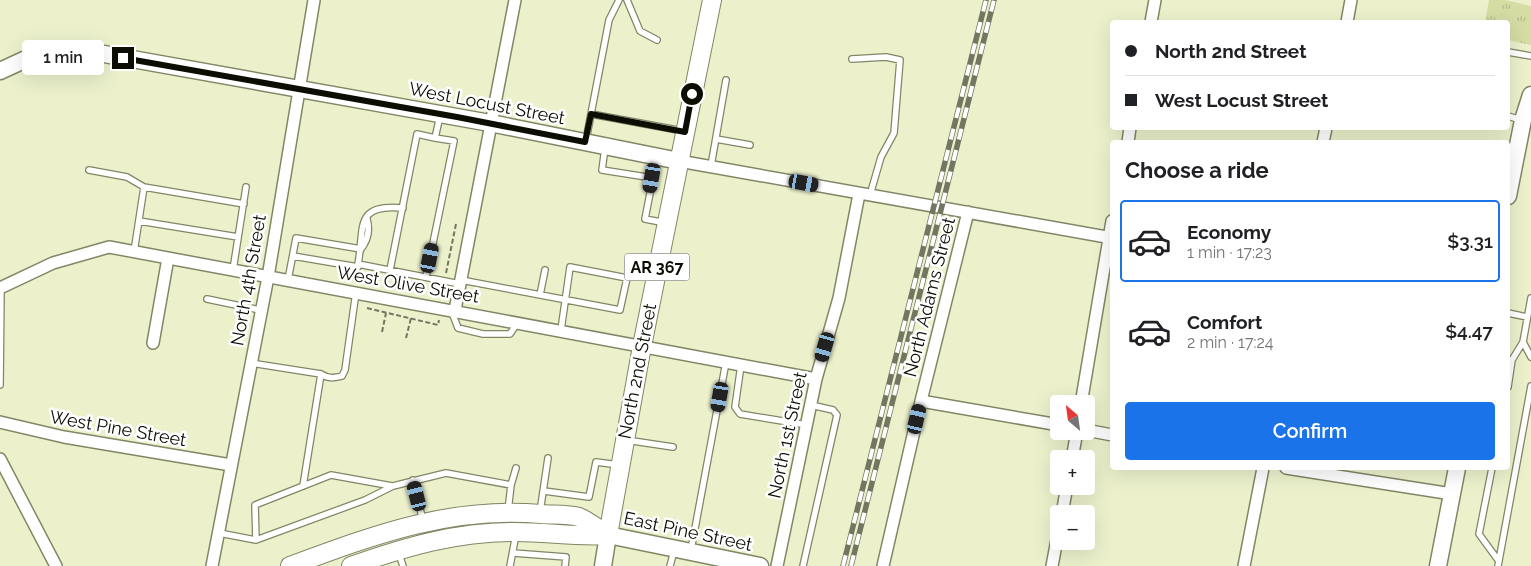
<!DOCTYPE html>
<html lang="en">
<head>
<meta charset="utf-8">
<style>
	:root { --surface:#fff; --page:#f6f6f6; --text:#202124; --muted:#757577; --line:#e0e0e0; --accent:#1a73e8 }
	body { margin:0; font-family:Raleway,sans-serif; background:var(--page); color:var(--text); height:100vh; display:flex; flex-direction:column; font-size:19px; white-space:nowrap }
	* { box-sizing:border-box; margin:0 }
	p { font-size:16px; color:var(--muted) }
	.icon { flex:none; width:28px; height:28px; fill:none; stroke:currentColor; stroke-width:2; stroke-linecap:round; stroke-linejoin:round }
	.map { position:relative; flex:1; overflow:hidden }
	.panel { position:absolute; left:1110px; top:140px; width:400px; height:330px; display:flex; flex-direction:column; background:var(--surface); border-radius:5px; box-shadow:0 5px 20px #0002 }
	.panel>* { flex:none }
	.banner { position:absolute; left:1110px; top:20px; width:400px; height:110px; border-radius:5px; box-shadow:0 5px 20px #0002; display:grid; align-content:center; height:110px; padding:0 15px; background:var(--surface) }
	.needle { width:32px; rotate:331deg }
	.fabs { position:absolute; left:1050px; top:395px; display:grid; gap:10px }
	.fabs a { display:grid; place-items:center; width:45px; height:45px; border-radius:5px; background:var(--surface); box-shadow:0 5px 20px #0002; font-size:25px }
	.end { position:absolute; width:22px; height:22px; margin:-11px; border:6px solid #0c0d03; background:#fff; box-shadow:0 0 0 2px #fff }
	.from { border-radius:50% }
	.bubble { position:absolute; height:35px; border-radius:5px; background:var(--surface); box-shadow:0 5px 20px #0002; font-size:16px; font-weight:600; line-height:35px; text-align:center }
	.car { position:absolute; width:15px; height:30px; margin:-15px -8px; border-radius:6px; box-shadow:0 0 4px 1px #0007; background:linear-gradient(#222 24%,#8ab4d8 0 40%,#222 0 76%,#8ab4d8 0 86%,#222 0) }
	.banner b { display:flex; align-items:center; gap:18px; height:48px; font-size:19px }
	.banner b+b { border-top:1px solid var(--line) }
	.banner i { width:12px; height:12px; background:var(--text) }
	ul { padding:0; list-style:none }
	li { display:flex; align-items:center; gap:15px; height:82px; margin:0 10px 8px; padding:0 5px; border:2px solid transparent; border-radius:5px }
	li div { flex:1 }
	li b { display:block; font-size:19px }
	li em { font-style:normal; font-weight:600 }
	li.on { border-color:var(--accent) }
	li>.icon { width:45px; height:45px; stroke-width:1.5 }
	h2 { padding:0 15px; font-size:22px; line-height:60px }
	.cta { display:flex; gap:10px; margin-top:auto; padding:10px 15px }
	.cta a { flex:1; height:58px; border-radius:5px; background:var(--accent); color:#fff; font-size:20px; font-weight:600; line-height:58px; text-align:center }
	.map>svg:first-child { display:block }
</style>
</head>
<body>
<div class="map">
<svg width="1531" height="566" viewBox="0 0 1531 566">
	<defs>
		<pattern id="grass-tufts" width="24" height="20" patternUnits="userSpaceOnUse" patternTransform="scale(1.25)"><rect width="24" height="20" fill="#d5dca4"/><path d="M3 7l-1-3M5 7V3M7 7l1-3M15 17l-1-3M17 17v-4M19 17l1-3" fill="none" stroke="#b6bc8c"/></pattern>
	</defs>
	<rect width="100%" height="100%" fill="#ecf1cc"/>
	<path fill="url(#grass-tufts)" d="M1489 0H1505L1531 6V45L1508 40V22H1485Z"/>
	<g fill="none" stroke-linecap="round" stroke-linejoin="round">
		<defs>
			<path id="lane" d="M627 0 640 31 657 40
				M1508 52 1531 56
				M852 59 886 57 900 60 894 133 881 157 870 195
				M591 114 609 20 619 0
				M1508 116 1521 120
				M716 139 750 145
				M586 140 591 114 683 131
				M605 148 602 170 653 178 645 219 666 223
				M711 166 726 80
				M89 170 127 177 144 187
				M139 221 238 237
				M361 249C368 240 370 230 367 219
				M134 252 144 187 244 204
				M293 256 358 267V264L460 284
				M358 264C365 229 353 203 403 208
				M233 270 246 187
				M390 270 417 134 435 138 440 116
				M426 277 454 141 435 138
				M288 280 296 238 361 249
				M461 280 620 310 627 278 570 267 561 330
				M540 295 545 270
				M1531 298 1523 342 1531 357
				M207 299 260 310
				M451 310 458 328 483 334H510L518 322
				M1508 313 1527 317
				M251 363 321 374 303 486
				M741 365 735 407 740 414 807 425
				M321 374C329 379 333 378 342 376L345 370 356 292
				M0 385 1 288
				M1508 387 1512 360 1523 342
				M626 440 673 447
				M1492 468 1479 534 1498 560
				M413 480 423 521
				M511 485 516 468
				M544 491 589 497 596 462 619 465
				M540 512 548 458
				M219 533 256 540 365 500 393 486 446 473 511 485 508 511
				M256 540 255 505 331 475 392 486
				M691 550 726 362
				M513 553 566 557 565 566
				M399 554 403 566
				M510 566 516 534
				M670 566 674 551
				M803 566 837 415 833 410 811 405
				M1498 566 1531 386"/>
			<path id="street" d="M1151 22 1155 0
				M1347 22 1351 0
				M1128 142 1130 128
				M1323 142 1326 128
				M679 161 1112 238
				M0 288 53 263 109 247 816 379
				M455 310 515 0
				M153 343 168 258
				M921 401 1059 425
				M1081 404 1112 221
				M0 422 64 437 231 465
				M1086 430 1112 435
				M0 459 56 566
				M1072 459 1077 431
				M1286 468 1452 494
				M1062 514 1067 486
				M212 566 268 277 314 0
				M777 566 816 379 839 298 859 194
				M883 566 921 401 968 212
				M1052 566 1059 529
				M1244 566 1263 468"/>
			<path id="secondary" d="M0 71 39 53 93 52 490 123 679 161
				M1508 196 1523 120 1531 95
				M603 566 608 535 760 566
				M1438 566 1457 468"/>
			<path id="primary" d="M608 535 642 346 712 0
				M290 566C374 535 450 506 541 514 552 515 568 514 579 517 589 521 599 530 608 535
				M351 566C405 547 459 531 516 532 547 532 577 537 608 535"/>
		</defs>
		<use href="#lane" stroke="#828665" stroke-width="8"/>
		<use href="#street" stroke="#828665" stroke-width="14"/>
		<use href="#secondary" stroke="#828665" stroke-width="19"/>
		<use href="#primary" stroke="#828665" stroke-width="20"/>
		<path stroke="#747660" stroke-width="2" stroke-dasharray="5 2.5" stroke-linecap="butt" d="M446 273 456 224
			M367 308 438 325 439 320
			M382 332 386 313
			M406 338 411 318"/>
		<use href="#lane" stroke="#fff" stroke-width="5.5"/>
		<use href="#street" stroke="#fff" stroke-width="11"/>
		<use href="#secondary" stroke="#fff" stroke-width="16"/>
		<use href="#primary" stroke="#fff" stroke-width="18"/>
		<defs>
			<path id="rail" d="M843 566 986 0
				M851 566 994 0"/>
		</defs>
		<use href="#rail" stroke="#737660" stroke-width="5.5"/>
		<use href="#rail" stroke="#fff" stroke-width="4" stroke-dasharray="11" stroke-linecap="butt"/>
	</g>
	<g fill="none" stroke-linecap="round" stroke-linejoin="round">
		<path stroke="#0c0d03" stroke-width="6" d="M123 58 457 117 585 142 591 114 685 132 692 94"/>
	</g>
	<g text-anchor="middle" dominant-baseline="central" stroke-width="5" stroke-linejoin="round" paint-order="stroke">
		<rect fill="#fff" stroke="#55564f" stroke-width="1" x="624.5" y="253.5" width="65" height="27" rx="4"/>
		<g font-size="16" font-weight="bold" fill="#0c0d03">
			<text x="657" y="267">AR 367</text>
		</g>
		<g font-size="18" fill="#0c0d03" stroke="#fff">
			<text transform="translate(487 103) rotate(11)">West Locust Street</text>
			<text transform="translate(248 280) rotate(-80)">North 4th Street</text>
			<text transform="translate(408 284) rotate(10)">West Olive Street</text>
			<text transform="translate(929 297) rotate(-76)">North Adams Street</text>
			<text transform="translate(637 371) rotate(-79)">North 2nd Street</text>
			<text transform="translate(118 428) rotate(10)">West Pine Street</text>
			<text transform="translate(787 435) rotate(-78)">North 1st Street</text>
			<text transform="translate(688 531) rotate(12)">East Pine Street</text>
		</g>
	</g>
</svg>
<div class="fabs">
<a><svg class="needle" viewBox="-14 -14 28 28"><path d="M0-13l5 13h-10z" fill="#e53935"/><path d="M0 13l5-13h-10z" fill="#757577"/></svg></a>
<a>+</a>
<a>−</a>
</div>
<i class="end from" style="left:692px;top:94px"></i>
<i class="end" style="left:123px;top:58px"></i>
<div class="bubble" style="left:22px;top:40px;width:82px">1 min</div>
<i class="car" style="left:652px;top:178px;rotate:190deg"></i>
<i class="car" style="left:804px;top:183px;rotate:100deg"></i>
<i class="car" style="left:430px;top:258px;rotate:11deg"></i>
<i class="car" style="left:825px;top:347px;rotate:196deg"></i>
<i class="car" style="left:720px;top:397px;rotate:190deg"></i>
<i class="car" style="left:917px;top:419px;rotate:13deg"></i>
<i class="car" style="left:417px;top:496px;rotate:346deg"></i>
<div class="banner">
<b><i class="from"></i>North 2nd Street</b>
<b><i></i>West Locust Street</b>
</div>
<section class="panel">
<h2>Choose a ride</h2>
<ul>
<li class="on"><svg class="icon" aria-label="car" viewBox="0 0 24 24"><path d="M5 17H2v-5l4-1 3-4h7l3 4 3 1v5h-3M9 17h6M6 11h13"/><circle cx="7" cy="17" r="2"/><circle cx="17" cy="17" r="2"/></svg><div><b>Economy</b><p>1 min · 17:23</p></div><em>$3.31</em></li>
<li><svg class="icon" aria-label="car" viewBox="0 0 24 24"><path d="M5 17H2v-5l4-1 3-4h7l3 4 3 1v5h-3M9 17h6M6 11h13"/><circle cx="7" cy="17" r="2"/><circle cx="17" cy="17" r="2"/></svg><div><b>Comfort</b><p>2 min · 17:24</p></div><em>$4.47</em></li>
</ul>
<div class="cta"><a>Confirm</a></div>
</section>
</div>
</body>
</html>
